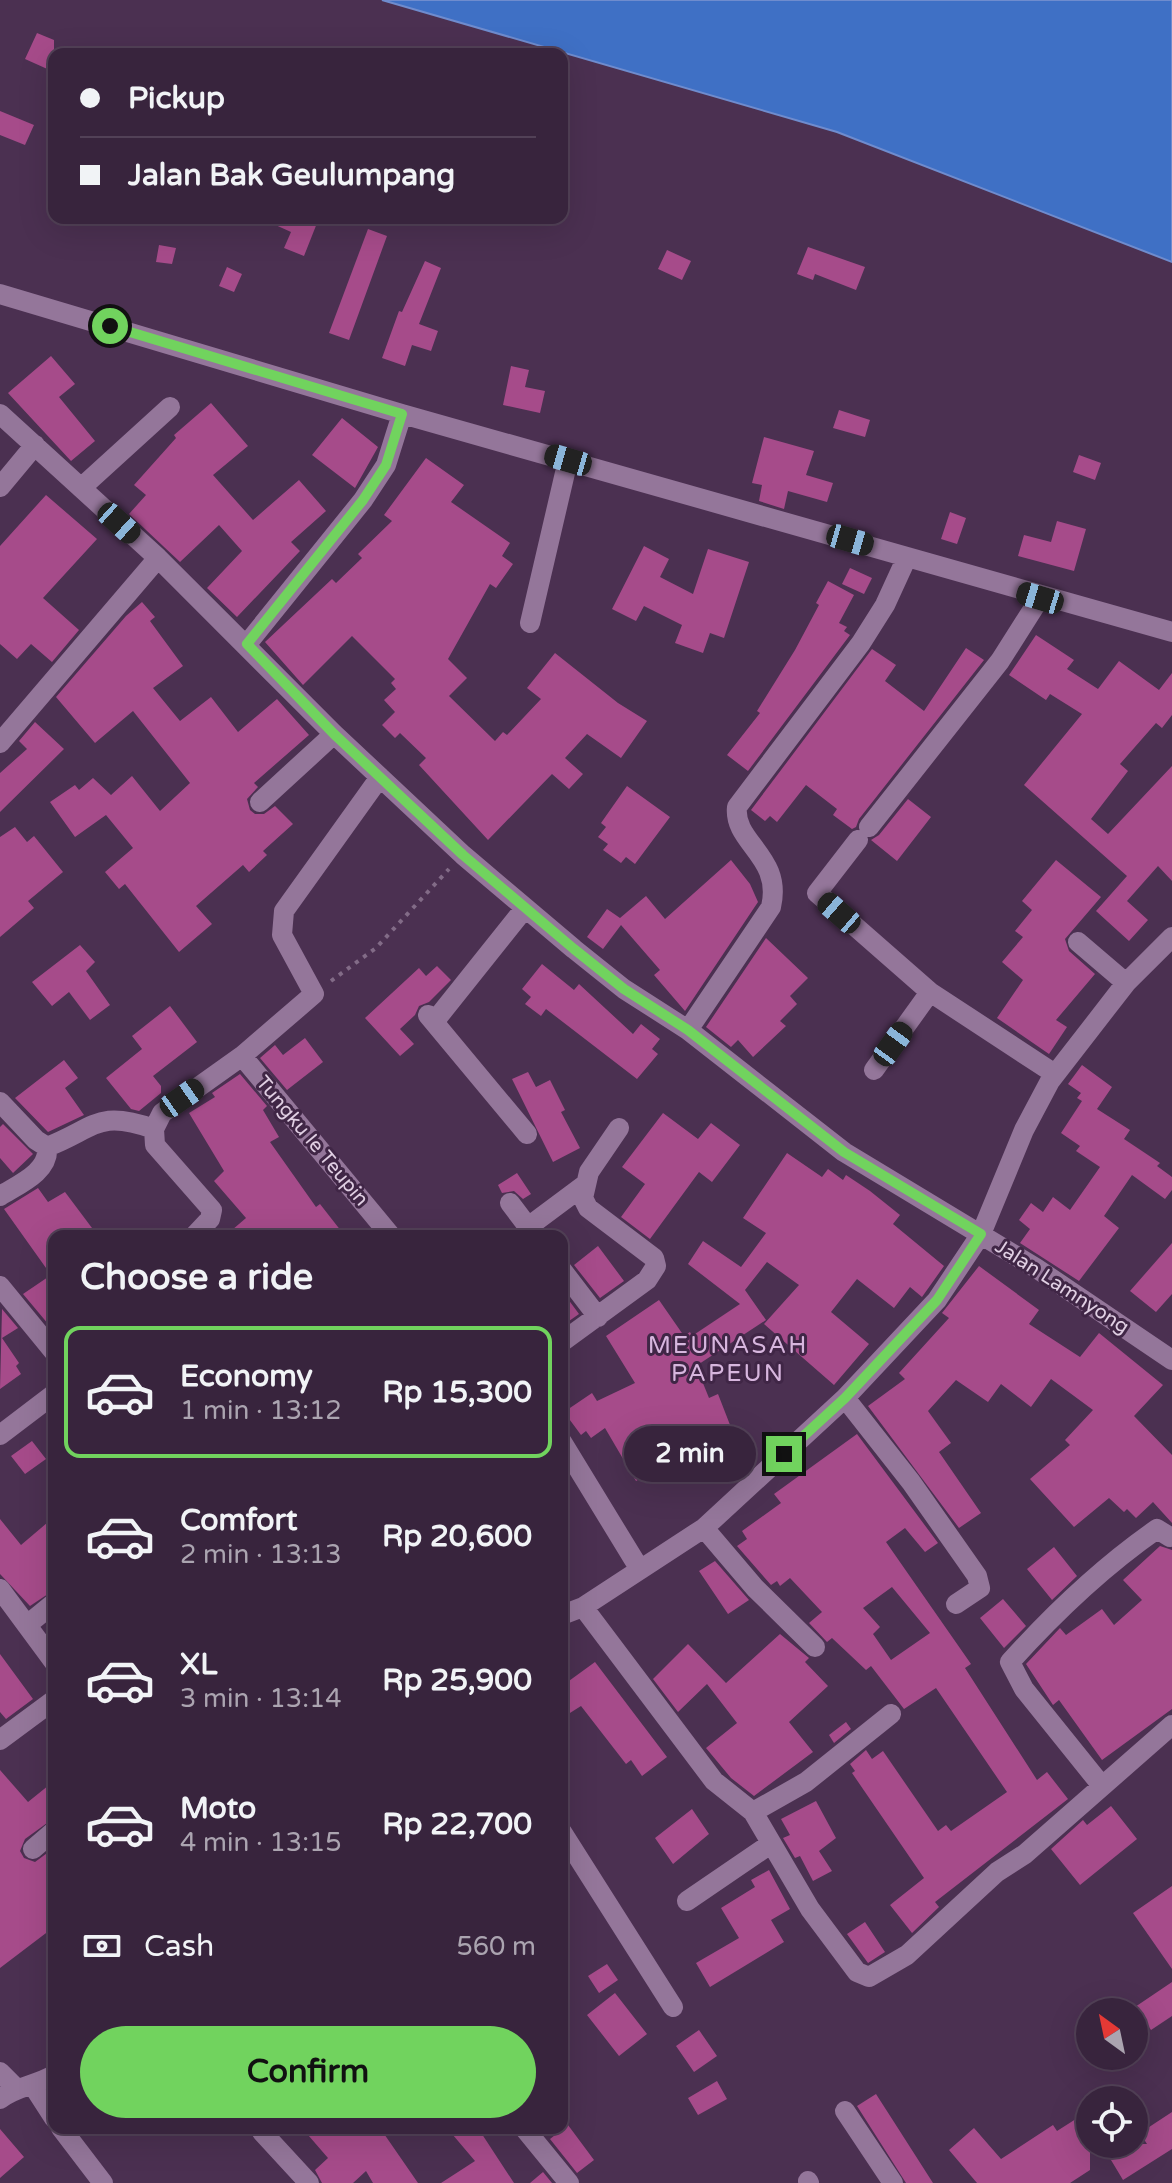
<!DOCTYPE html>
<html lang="en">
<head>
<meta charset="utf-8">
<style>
	:root { --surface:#38243d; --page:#3f2c44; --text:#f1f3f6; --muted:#aba4b0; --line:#524157; --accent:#71d35e }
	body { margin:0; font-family:"Varela Round",sans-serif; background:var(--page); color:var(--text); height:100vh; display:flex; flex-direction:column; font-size:30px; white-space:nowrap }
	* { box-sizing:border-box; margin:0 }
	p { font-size:26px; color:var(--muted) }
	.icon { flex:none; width:44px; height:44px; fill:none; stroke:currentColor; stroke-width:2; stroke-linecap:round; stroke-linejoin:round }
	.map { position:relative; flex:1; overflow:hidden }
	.drawer { position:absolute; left:48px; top:1230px; width:520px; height:904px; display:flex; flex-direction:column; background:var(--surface); border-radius:16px; box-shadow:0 8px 32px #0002,0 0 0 2px var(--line) }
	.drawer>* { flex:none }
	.top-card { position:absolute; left:48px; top:48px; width:520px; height:176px; border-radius:16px; box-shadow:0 8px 32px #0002,0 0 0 2px var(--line); display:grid; align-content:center; height:176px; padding:0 32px; background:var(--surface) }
	.needle { width:52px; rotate:327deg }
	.controls { position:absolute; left:1076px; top:1998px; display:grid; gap:16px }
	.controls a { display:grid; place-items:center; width:72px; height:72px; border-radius:50%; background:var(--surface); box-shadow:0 8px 32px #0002,0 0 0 2px var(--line); font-size:40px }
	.end { position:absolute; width:36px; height:36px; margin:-18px; border:10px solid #71d35e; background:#111; box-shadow:0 0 0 4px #111 }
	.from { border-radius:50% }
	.bubble { position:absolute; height:56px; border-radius:28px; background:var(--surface); box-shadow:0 8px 32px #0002,0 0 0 2px var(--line); font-size:26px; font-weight:700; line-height:56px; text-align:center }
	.car { position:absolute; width:24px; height:48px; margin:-24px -12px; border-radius:10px; box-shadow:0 0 6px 2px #0007; background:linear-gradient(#222 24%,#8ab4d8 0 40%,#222 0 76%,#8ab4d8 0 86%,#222 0) }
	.top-card b { display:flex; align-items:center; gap:28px; height:76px; font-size:30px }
	.top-card b+b { border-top:2px solid var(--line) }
	.top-card i { width:20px; height:20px; background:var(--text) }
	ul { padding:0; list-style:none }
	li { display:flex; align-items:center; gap:24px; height:132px; margin:0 16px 12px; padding:0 16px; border:4px solid transparent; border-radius:16px }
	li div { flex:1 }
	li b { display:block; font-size:30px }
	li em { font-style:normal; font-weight:700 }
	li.selected { border-color:var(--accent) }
	li>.icon { width:72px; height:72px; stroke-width:1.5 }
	h2 { padding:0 32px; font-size:36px; line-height:96px }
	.pay { display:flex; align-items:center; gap:20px; height:88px; padding:0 32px; font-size:30px }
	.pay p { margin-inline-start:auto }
	.cta { display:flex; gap:16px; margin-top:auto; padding:16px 32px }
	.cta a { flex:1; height:92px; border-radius:48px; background:var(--accent); color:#111; font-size:32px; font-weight:700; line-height:92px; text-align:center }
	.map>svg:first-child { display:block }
</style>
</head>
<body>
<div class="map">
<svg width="1172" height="2183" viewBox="0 0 1172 2183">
	<rect width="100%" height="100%" fill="#4b3051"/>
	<path fill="#3f70c5" stroke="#6f8cce" stroke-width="2" d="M382 0H1172V262L837 132Z"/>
	<path fill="#a64b8a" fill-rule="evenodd" d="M37 33 54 40V72L25 59Z
		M0 111 34 125 25 145 0 135Z
		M260 218H319L304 256 284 248 291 232Z
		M368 229 387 236 349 340 329 333Z
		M159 245 176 248 172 264 156 262Z
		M808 247 865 267 856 290 815 274 813 280 797 274Z
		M667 250 691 261 682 280 658 269Z
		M425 261 441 268 419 324 438 331 431 351 412 345 405 366 382 358 399 311 402 312Z
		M227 267 242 274 234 292 219 286Z
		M51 356 75 384 59 397 95 441 71 461 8 393Z
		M511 366 529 370 525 387 545 391 540 413 503 405Z
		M211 403 248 446 213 475 253 520 299 480 326 511 291 542 300 551 237 617 207 588 242 551 219 525 180 562 129 514 146 495 134 485 176 438 174 435Z
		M839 410 870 420 865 437 833 428Z
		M342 418 378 447 355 488 312 455Z
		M764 437 814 451 806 475 833 483 827 502 788 491 784 509 759 501 762 485 752 483Z
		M1079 455 1101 463 1095 480 1073 472Z
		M426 458 464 485 451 502 510 543 502 556 513 564 496 588 490 584 448 659 467 678 449 696 495 741 503 732 507 735 541 699 527 688 555 653 618 703 647 721 621 758 587 734 565 758 583 774 569 789 552 774 488 840 419 765 426 758 400 733 395 738 382 725 395 712 384 700 396 689 391 683 395 679 352 636 303 685 265 642 332 579 336 583 362 558 358 554 392 521 384 515Z
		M46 495 97 539 43 598 79 630 52 662 31 644 17 659 0 644V546Z
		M950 512 966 518 957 544 941 539Z
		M1057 521 1086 529 1074 571 1018 556 1024 535 1051 542Z
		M644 546 669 559 660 577 693 594 708 549 749 562 724 638 710 633 703 653 675 643 682 625 644 606 636 621 612 609Z
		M850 568 872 578 864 594 842 584Z
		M828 581 854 595 839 623 847 627 844 631 850 635 748 771 727 755 760 713 757 711 795 650 819 605 816 603Z
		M142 602 155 617 150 621 183 666 153 688 180 721 211 697 238 732 277 699 309 735 254 783 258 787 247 799 250 810 255 814H264L275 806 293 824 263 851 267 855 249 872 243 865 196 906 212 924 179 952 125 884 119 889 105 872 133 848 106 815 75 837 50 802 75 785 79 790 93 778 111 795 132 776 160 811 190 783 133 711 95 743 56 697 126 616Z
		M1036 635 1074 660 1067 669 1098 689 1119 661 1159 690 1172 673V715L1162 728 1156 723 1120 764 1128 771 1091 819 1108 834 1172 766V881L1158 866 1127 901 1148 920 1129 941 1096 911 1127 876 1024 785 1082 714 1050 694 1046 700 1009 675Z
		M966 648 984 660 859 819 856 827 852 829 833 815 837 809 806 785 777 822 770 816 765 821 751 810 872 649 896 665 885 681 924 711Z
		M35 722 64 749 0 812V773L27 749 19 741Z
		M627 786 670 817 635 864 626 857 621 863 603 850 608 844 598 837 606 827 601 823Z
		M908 799 931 817 897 861 871 840 879 835Z
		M15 827 27 842 34 836 63 872 28 901 34 908 0 937V837Z
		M731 860 750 884 758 902 685 1011 654 975 660 970 621 925 603 949 587 937 607 909 620 918 646 896 665 919Z
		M1056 860 1101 897 1065 939 1069 951 1095 974 1056 1020 1067 1027 1049 1054 997 1018 1023 980 1002 962 1023 937 1015 931 1032 910 1022 901Z
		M766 938 808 978 790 996 797 1004 780 1021 786 1026 753 1057 738 1040 731 1047 706 1027Z
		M80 945 95 962 86 971 110 1005 90 1020 69 992 52 1006 32 982Z
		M542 964 574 990 579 984 633 1034 641 1024 660 1039 652 1049 658 1054 637 1079 546 1009 541 1016 525 1004 531 997 522 989Z
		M437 966 451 980 429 1002 419 1006 415 1015 400 1029 414 1044 400 1056 365 1018 419 968 426 976Z
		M170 1006 197 1042 153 1076 161 1086V1093L139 1111 131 1109 106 1078 142 1049 132 1036Z
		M305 1038 323 1062 287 1090 260 1058 275 1045 283 1055Z
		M64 1060 78 1078 65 1088 84 1115 48 1132 15 1098Z
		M1082 1065 1112 1087 1097 1109 1130 1130 1124 1139 1160 1163 1157 1166 1172 1177V1190L1165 1199 1132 1175 1104 1216 1119 1228 1079 1281 1020 1243 1030 1229 1019 1220 1031 1203 1043 1212 1053 1197 1070 1210 1100 1167 1076 1151 1080 1146 1061 1133 1082 1101 1077 1098 1081 1093 1068 1084Z
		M528 1072 536 1087 550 1080 565 1110 561 1112 580 1148 553 1162 512 1079Z
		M240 1074 267 1106 263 1110 279 1137 270 1142 316 1207 320 1204 345 1236H225L246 1218 214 1181 224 1171 189 1113 215 1097 212 1093Z
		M663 1113 698 1139 711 1123 740 1145 712 1182 699 1172 650 1239 621 1217 645 1184 622 1167Z
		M3 1124 33 1154 13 1173 0 1158V1127Z
		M787 1153 822 1177 828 1169 843 1180 846 1175 870 1191 900 1215 893 1224 944 1266 922 1297 910 1287 894 1308 857 1279 831 1312 869 1344 834 1385 764 1324 799 1285 767 1262 745 1290 766 1320 696 1366 709 1398 718 1394 732 1430 722 1433 724 1438 701 1447 704 1454 665 1469 663 1466 636 1481 605 1428 591 1438 586 1431 581 1435 564 1412 592 1393 597 1401 635 1383 606 1336 659 1300 684 1336 690 1332 692 1336 740 1304 688 1264 703 1241 741 1267 766 1233 743 1218Z
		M517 1173 531 1194 523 1199 514 1191 502 1193 498 1185Z
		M38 1188 48 1202 65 1192 98 1236H54V1331L23 1294 51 1275 4 1209Z
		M1172 1243V1294L1156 1312 1130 1291Z
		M598 1246 624 1281 600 1298 574 1265Z
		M979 1266 1039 1310 1029 1324 1080 1357 1099 1333 1163 1385 1134 1416 1172 1455V1523L1153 1502 1136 1518 1127 1509 1124 1512 1109 1498 1074 1527 1030 1479 1070 1445 1065 1440 1093 1410 1051 1379 1031 1407 1001 1384 988 1402 956 1380 928 1411 951 1443 939 1452 981 1513 959 1528 868 1406 905 1379 899 1373 949 1318 942 1313Z
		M562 1291 579 1314 562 1326Z
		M2 1309 18 1328 2 1338 19 1363 16 1366 21 1374 0 1389Z
		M857 1434 938 1543 925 1552 905 1528 886 1542 971 1664 965 1668 1037 1780 1047 1772 1068 1799 935 1902 939 1907 912 1933 890 1905 924 1878 852 1773 855 1771 850 1764 866 1750 872 1759 883 1751 938 1831 946 1825 951 1831 1007 1792 936 1688 904 1709 871 1666 866 1670 832 1638 827 1642 809 1623 822 1612 790 1578 780 1586 777 1581 771 1585 737 1546 747 1539 742 1531 781 1503 774 1494ZM892 1587 930 1633 891 1660 873 1634 880 1627 863 1608Z
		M32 1441 46 1459 25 1474 11 1456Z
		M54 1517V1590L30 1606 0 1574V1519L21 1545Z
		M1160 1546 1172 1550V1709L1102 1760 1059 1700 1053 1705 1026 1664 1060 1628 1066 1635 1102 1609 1114 1625 1142 1600 1123 1580Z
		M1054 1547 1077 1576 1052 1600 1027 1569Z
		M715 1561 749 1600 728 1614 699 1571Z
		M1003 1599 1026 1626 1004 1648 980 1618Z
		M780 1634 809 1658 805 1662 828 1686 789 1722 813 1752 754 1796 731 1778 706 1748 737 1723 707 1684 678 1712 653 1679 688 1644 726 1683Z
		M0 1654 33 1699 6 1719 0 1712Z
		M595 1662 667 1757 642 1776 631 1760 626 1764 581 1706 562 1718V1686Z
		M846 1722 851 1729 834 1743 829 1735Z
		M0 1770 28 1802 54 1781V1818L25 1839 20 1851 24 1858 35 1862 54 1848V1927L0 1968Z
		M816 1801 836 1838 819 1851 832 1871 813 1881 800 1856 795 1858 783 1838 790 1835 781 1819Z
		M1111 1806 1137 1839 1080 1885 1051 1849 1083 1820 1087 1825Z
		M692 1809 709 1834 673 1864 655 1838Z
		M769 1870 790 1909 771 1920 784 1942 710 1987 696 1963 739 1938 721 1908 755 1887 751 1880Z
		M1172 1886V1969L1133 1913Z
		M865 1922 885 1952 868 1963 847 1934Z
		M607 1964 618 1980 599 1993 588 1976Z
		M1172 1982V2016L1151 2030 1135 2007Z
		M615 1993 647 2034 619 2056 587 2015Z
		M699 2030 717 2056 694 2072 676 2046Z
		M717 2081 727 2099 698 2115 688 2098Z
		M876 2094 894 2122 933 2183H906L857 2106Z
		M1090 2110V2170L1070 2183H977L949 2150 974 2128 1001 2159 1053 2125 1057 2131Z
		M1172 2112V2149L1123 2180 1105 2150 1114 2144H1147L1140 2133Z
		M568 2125 594 2160 577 2173 550 2139Z
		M302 2128H380L418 2183H373L366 2171 353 2183H322L315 2170 328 2158Z
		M447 2128H478L514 2183H441L475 2161Z
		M0 2129 24 2157 0 2178Z
		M543 2172 552 2183H530Z"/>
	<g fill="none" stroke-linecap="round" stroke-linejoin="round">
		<path stroke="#826b87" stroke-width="4" stroke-dasharray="4 6" stroke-linecap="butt" d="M331 981 376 948 449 869"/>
		<path stroke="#94769a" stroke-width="20" d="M0 294 402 414 1172 632
			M0 414 158 558 334 734 463 855 574 949 624 989 688 1030 844 1152 1036 1268 1172 1360
			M0 487 35 445
			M81 488 170 407
			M530 623 568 460
			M247 644 363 500 386 465 402 414
			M0 743 158 558
			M260 802 334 734
			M869 827 1000 661 1040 598
			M858 840 817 893 930 992 1055 1074
			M1078 942 1126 983
			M428 1015 527 1134
			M434 1022 525 908
			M688 1030 771 907C783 856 733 843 737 807L861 643 885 605 907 557
			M242 1056 314 994 282 935 284 911 380 777
			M874 1070 930 992
			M0 1102 36 1140 47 1147C96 1128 97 1109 154 1129
			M0 1196C17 1185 50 1172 47 1147
			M510 1203 535 1236
			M528 1227 583 1186
			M194 1236 210 1219 212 1210 155 1145 154 1129 162 1113 242 1056 391 1236
			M562 1270 598 1317
			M0 1286 54 1352
			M562 1342 647 1280 656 1266 654 1258 588 1208 583 1198 589 1172 619 1128
			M845 1398 911 1482 977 1576 980 1588 956 1604
			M0 1435 54 1394
			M562 1442 639 1568
			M704 1528 755 1588 815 1647
			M0 1589 54 1662
			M583 1607 714 1781 753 1812 810 1909 857 1972 869 1977 907 1955 997 1872 1025 1854 1172 1725
			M562 1615 583 1607 704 1528 845 1398 937 1300 981 1234 1024 1130 1050 1081 1126 983 1172 937
			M27 1625 54 1603
			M0 1740 54 1700
			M1102 1786 1024 1689 1010 1662C1055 1612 1101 1568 1157 1529L1170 1537
			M753 1812 806 1782 891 1714
			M562 1832 673 2007
			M33 1849 54 1831
			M687 1901 769 1845
			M0 2072 15 2087
			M34 2087 54 2118
			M0 2099C17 2086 35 2086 54 2075
			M845 2111 893 2183
			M61 2128 103 2183
			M265 2128 262 2132 309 2183
			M524 2128 569 2183
			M808 2181 809 2183"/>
	</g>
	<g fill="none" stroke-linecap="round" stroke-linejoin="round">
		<path stroke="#71d35e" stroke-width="10" d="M110 326 402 414 386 465 363 500 247 644 334 734 463 855 574 949 624 989 688 1030 844 1152 981 1234 937 1300 845 1398 784 1454"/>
	</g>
	<g text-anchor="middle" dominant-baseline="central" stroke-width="6" stroke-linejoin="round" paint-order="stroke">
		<g font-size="20" fill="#e0cfe3" stroke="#402646">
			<text transform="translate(312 1141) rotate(50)">Tungku Ie Teupin</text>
			<text transform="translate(1062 1287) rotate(33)">Jalan Lamnyong</text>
		</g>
		<g font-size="24" letter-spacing="2" fill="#d7b6de" stroke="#402646">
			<text x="728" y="1345">MEUNASAH<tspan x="728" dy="28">PAPEUN</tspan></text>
		</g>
	</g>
</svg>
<div class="controls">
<a><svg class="needle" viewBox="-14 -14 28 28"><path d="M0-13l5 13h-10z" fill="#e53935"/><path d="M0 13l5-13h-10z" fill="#aba4b0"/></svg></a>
<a><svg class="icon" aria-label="locate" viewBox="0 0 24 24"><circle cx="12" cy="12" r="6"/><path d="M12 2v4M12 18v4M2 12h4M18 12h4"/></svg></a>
</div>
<i class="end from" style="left:110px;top:326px"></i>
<i class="end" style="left:784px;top:1454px"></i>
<div class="bubble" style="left:624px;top:1426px;width:132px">2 min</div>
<i class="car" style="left:568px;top:460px;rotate:286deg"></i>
<i class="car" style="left:119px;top:523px;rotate:132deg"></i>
<i class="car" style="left:850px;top:540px;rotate:106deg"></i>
<i class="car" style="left:1040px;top:598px;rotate:287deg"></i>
<i class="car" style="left:839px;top:913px;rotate:311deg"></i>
<i class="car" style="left:893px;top:1044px;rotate:36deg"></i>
<i class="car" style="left:182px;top:1098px;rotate:55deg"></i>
<div class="top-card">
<b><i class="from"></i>Pickup</b>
<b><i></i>Jalan Bak Geulumpang</b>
</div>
<section class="drawer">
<h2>Choose a ride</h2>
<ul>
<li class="selected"><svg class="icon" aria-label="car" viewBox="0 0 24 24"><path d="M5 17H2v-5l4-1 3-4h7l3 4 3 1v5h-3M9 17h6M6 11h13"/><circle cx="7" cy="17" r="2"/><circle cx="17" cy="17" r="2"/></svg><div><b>Economy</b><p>1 min · 13:12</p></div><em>Rp 15,300</em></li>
<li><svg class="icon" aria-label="car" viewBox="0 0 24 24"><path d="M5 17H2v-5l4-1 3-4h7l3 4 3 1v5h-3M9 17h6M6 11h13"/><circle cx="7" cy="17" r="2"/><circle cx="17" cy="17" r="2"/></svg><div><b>Comfort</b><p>2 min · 13:13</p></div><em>Rp 20,600</em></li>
<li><svg class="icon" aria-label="car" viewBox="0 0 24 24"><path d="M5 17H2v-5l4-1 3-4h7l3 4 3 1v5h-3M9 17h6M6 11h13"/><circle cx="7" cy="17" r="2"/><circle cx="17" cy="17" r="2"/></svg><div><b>XL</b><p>3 min · 13:14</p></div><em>Rp 25,900</em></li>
<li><svg class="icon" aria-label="car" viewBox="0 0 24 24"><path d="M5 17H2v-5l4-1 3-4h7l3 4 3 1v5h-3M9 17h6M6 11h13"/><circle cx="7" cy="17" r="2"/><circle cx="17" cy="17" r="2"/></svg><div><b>Moto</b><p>4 min · 13:15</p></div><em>Rp 22,700</em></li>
</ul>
<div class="pay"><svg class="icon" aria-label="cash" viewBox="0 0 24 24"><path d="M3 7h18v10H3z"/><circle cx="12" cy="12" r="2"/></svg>Cash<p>560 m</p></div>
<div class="cta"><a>Confirm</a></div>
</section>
</div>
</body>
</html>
